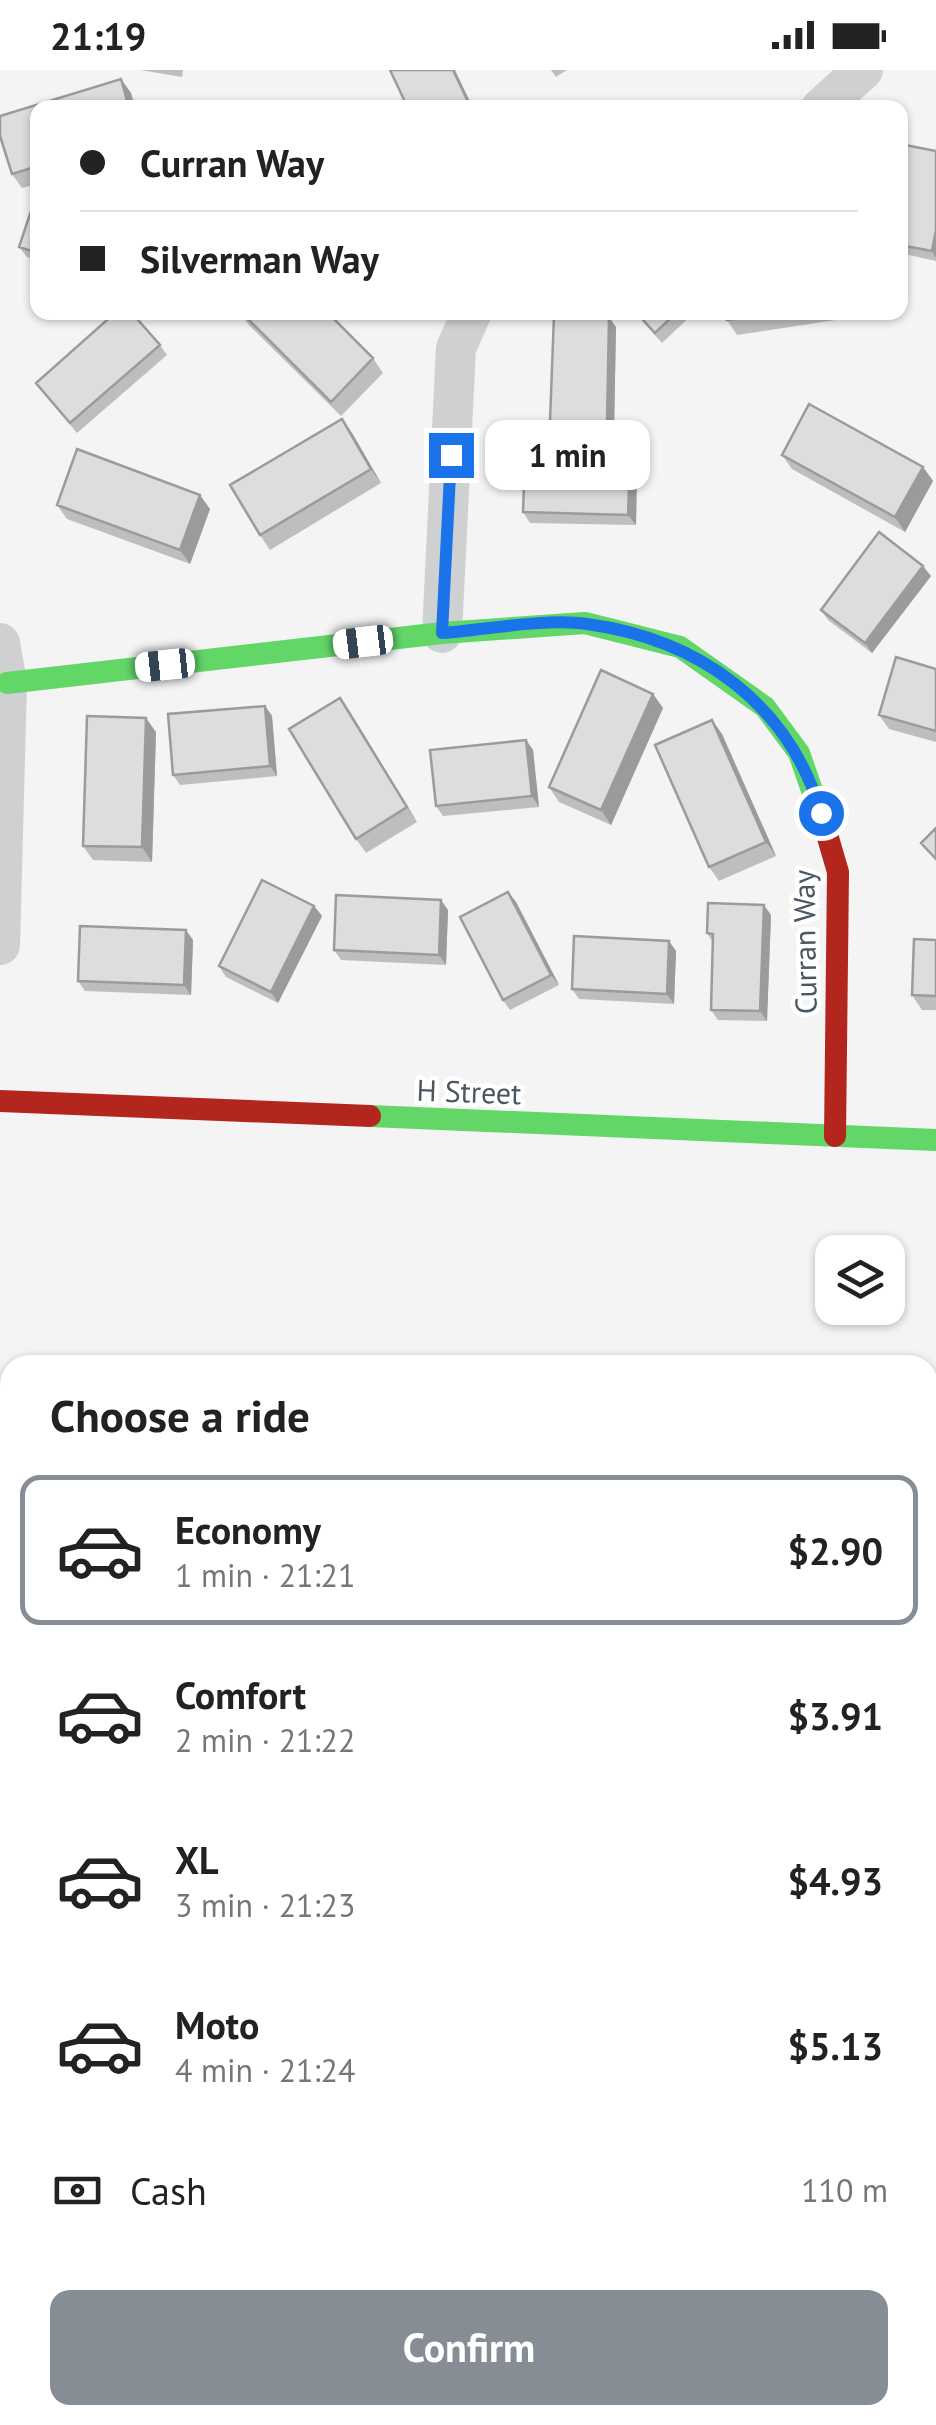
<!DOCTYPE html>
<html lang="en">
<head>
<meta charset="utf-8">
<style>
	:root { --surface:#fff; --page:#f6f6f6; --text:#222; --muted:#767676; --line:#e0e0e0; --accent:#868d94 }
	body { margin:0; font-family:"PT Sans",sans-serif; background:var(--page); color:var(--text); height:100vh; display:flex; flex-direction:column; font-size:38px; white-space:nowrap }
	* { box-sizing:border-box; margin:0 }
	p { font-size:32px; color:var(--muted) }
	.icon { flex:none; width:55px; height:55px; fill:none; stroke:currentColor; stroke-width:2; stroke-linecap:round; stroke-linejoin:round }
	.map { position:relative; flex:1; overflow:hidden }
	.details { position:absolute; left:0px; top:1285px; width:938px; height:1070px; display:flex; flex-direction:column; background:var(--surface); border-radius:30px 30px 0 0; box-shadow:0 2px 8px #0004 }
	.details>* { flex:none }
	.banner { position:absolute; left:30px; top:30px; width:878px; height:220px; border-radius:20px; box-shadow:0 2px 8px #0004; display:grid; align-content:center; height:220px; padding:0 50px; background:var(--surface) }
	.tools { position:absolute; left:815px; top:1165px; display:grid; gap:20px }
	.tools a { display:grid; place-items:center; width:90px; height:90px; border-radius:20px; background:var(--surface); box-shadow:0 2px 8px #0004; font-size:50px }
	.end { position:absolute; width:45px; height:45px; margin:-22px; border:12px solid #1a73e8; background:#fff; box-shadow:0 0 0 5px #fff }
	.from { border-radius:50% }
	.bubble { position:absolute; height:70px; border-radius:20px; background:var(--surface); box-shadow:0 2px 8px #0004; font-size:32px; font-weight:700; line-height:70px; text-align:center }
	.car { position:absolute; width:30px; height:60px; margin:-30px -15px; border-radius:12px; box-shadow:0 0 8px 2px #0007; background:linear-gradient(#fff 24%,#345 0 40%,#fff 0 76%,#345 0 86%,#fff 0) }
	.banner b { display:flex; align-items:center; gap:35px; height:95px; font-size:38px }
	.banner b+b { border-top:2px solid var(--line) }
	.banner i { width:25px; height:25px; background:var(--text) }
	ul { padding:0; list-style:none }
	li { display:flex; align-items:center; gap:30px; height:150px; margin:0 20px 15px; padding:0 30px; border:5px solid transparent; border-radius:20px }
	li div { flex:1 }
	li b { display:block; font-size:38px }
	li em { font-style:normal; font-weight:700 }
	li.active { border-color:var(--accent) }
	li>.icon { width:90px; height:90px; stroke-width:1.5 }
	h2 { padding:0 50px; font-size:45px; line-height:120px }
	.pay { display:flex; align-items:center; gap:25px; height:110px; padding:0 50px; font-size:38px }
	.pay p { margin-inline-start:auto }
	.action { display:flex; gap:20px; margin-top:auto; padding:20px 50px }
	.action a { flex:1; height:115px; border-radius:20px; background:var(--accent); color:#fff; font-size:40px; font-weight:700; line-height:115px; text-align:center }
	.status { display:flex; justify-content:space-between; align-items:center; height:70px; padding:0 50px; background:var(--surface); direction:ltr }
	.status svg { height:28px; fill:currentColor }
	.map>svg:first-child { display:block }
</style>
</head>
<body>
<div class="status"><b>21:19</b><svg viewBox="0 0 49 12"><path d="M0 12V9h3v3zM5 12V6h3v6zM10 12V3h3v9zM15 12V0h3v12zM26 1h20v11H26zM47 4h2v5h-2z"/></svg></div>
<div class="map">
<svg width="936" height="2355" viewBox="0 0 936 2355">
	<rect width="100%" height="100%" fill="#f4f4f4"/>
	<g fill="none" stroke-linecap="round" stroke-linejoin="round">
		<path stroke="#ced0d2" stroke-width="40" d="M821 38 863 0
			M442 563 456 278 472 242
			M0 573 7 613 0 875
			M928 1521H936
			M0 1543H10
			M71 2345 72 2355
			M581 2345 582 2355"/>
		<path stroke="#63d668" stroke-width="22" d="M7 613 442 563 585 553 680 577 765 637 799 683 826 761
			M370 1046 936 1070"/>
		<path stroke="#b3261e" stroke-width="22" d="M826 761 838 802 835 1066
			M0 1031 370 1046"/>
	</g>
	<path fill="#bebebf" d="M140 0H183L182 7Z
		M551 0H567L556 7Z
		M121 9 131 23 135 38H38V114L22 118 12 104 0 66V46Z
		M900 74 936 81V191L900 183Z
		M38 127V191L27 187 19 177Z
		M240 242 373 288 383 303 341 346 248 254Z
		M634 242H695L662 273Z
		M726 242H862V246L737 265 727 250Z
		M616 257 614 363 558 362 550 351Z
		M160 275 167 285 77 363 36 313Z
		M352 363 381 413 270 480 260 465Z
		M782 385 923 397 933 411 905 462 792 399Z
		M630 390 637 400 636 455 530 453 523 442Z
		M57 435 210 439 190 494 67 449Z
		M931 506 872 583 828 550 821 540Z
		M936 599V672L889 659 879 645Z
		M653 624 663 638 611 755 559 732 549 717Z
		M265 636 272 646 277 706 180 715 173 705Z
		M350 642 417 752 366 783 356 769Z
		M712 650 722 664 776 786 719 811 709 797Z
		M156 662 152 792 93 790 83 776Z
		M526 670 533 680 539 737 443 746 436 736Z
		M508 822 516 832 559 915 510 940 503 930Z
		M314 836 322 846 278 933 226 907 219 896Z
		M448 840 446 895 341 890 334 880Z
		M771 845 767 951 718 950 711 940 713 872 707 863Z
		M193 870 191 925 85 921 78 911Z
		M936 870V940H922L912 925Z
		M676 881 674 934 579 929 572 919Z
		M0 1366H7L10 1371V1439H0Z"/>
	<path fill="#9b9b9b" d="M453 0H455L473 38H471Z
		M121 9 131 23 135 38H129Z
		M936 160V188L932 181Z
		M609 247 616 257 614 363 607 353Z
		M342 349 352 363 381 413 371 399Z
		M630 390 637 400 636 455 628 445Z
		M923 397 933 411 905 462 895 447Z
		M200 425 210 439 190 494 180 480Z
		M923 496 931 506 872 583 865 573Z
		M653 624 663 638 611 755 601 740Z
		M340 628 350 642 417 752 407 737Z
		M265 636 272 646 277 706 270 696Z
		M146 648 156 662 152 792 142 777Z
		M712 650 722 664 776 786 766 772Z
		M526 670 533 680 539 737 532 726Z
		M508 822 516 832 559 915 551 905Z
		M441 830 448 840 446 895 439 885Z
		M764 835 771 845 767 951 760 941Z
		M314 836 322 846 278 933 271 922Z
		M186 860 193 870 191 925 184 915Z
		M669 871 676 881 674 934 667 924Z
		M7 1366 10 1371V1431L8 1429Z"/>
	<path fill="#ddddde" stroke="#9b9b9b" stroke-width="2.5" d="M390 0H453L471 38H408Z
		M121 9 129 38H38V96L12 104 0 66V46Z
		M900 74 936 81V160L932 181 900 175Z
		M36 126 38 127V183L19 177Z
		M116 242H131L160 275 70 353 36 313Z
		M241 242H327L373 288 331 332Z
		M636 242H677L655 263Z
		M726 242H780L727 250Z
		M554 245 609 247 607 353 550 351Z
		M809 334 923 397 895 447 782 385Z
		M342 349 371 399 260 465 230 415Z
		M77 379 200 425 180 480 57 435Z
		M525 388 630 390 628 445 523 442Z
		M879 462 923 496 865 573 821 540Z
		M896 587 936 599V661L879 645Z
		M601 600 653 624 601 740 549 717Z
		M340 628 407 737 356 769 289 659Z
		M265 636 270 696 173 705 168 644Z
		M87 646 146 648 142 777 83 776Z
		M712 650 766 772 709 797 655 675Z
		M526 670 532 726 436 736 430 680Z
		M936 758V789L921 773Z
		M262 810 314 836 271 922 219 896Z
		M508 822 551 905 503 930 460 847Z
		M336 825 441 830 439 885 334 880Z
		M708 833 764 835 760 941 711 940 713 864 707 863Z
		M80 856 186 860 184 915 78 911Z
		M574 866 669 871 667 924 572 919Z
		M914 869 936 870V926L912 925Z
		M0 1366H7L8 1429H0Z"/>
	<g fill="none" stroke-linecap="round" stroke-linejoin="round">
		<path stroke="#1a73e8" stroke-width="12" d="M451 385 442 563C485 560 545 548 587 554 699 569 789 634 821 743"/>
	</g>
	<g text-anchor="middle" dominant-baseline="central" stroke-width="9" stroke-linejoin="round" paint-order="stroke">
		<g font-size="30" fill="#4a5661" stroke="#fff">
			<text transform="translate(804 872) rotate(-91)">Curran Way</text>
			<text transform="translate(469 1021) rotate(2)">H Street</text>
		</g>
	</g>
</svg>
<div class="tools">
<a><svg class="icon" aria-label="layers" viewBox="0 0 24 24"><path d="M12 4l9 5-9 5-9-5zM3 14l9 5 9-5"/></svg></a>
</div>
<i class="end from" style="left:821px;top:743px"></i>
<i class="end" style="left:451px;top:385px"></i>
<div class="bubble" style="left:485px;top:350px;width:165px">1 min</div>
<i class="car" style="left:363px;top:572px;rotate:263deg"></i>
<i class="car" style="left:165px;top:595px;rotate:264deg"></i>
<div class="banner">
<b><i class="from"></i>Curran Way</b>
<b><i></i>Silverman Way</b>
</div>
<section class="details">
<h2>Choose a ride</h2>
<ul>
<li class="active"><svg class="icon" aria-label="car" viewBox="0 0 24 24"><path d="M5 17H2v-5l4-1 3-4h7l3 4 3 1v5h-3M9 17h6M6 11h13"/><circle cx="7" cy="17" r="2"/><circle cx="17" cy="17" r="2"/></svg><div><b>Economy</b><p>1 min · 21:21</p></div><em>$2.90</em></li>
<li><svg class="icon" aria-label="car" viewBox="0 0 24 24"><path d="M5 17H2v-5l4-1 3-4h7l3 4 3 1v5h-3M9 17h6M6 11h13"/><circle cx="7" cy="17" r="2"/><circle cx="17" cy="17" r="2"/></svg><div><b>Comfort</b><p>2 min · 21:22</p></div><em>$3.91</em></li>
<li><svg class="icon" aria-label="car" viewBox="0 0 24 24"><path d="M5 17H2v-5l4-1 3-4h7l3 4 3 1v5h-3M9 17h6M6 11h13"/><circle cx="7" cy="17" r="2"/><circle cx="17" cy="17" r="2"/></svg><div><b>XL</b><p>3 min · 21:23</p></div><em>$4.93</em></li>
<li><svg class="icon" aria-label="car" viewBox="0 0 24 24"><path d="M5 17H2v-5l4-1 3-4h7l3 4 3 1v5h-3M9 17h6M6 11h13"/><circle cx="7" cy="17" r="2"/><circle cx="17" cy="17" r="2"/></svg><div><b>Moto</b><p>4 min · 21:24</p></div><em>$5.13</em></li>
</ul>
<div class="pay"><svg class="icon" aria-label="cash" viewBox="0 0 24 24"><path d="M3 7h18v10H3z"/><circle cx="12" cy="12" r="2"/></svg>Cash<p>110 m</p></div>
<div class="action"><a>Confirm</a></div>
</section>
</div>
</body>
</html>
